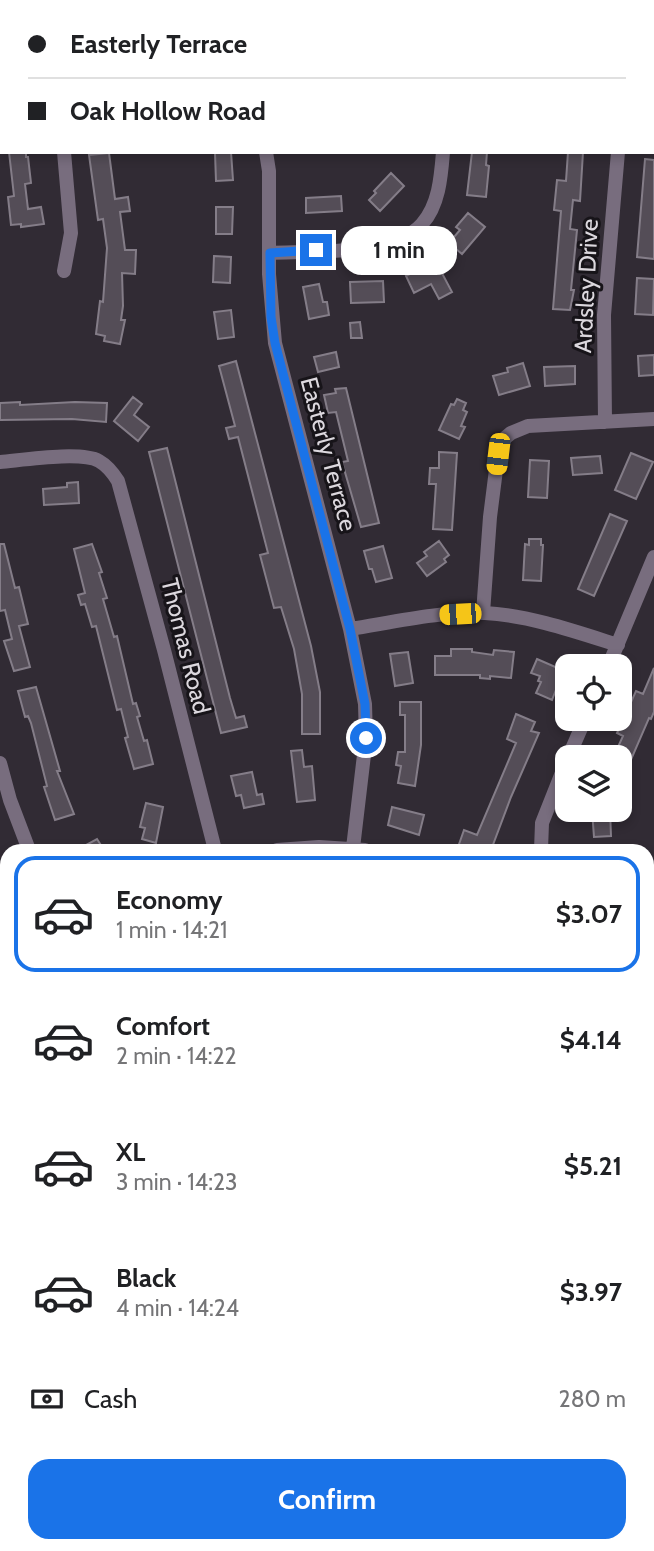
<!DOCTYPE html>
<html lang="en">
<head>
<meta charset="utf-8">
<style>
	:root { --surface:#fff; --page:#f2f2f2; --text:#202124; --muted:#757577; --line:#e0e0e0; --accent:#1a73e8 }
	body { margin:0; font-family:Cabin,sans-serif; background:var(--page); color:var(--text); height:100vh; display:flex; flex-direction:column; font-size:26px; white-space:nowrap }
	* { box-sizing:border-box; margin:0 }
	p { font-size:23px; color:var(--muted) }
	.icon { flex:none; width:38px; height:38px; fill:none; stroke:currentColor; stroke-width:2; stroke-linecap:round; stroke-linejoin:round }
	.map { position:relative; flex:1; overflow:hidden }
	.drawer { position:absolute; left:0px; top:844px; width:654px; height:709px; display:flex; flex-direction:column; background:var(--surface); border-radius:21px 21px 0 0; box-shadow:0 4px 10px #0003 }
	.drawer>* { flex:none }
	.top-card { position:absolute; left:0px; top:0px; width:654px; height:154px; box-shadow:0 4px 10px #0003; display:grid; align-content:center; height:154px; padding:0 28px; background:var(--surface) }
	.controls { position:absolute; left:555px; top:654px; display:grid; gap:14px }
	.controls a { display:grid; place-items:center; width:77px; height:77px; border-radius:14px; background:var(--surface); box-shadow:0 4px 10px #0003; font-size:35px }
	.end { position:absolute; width:32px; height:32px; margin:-16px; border:9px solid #1a73e8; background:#fff; box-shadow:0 0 0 4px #fff }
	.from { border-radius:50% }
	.bubble { position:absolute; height:49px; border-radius:21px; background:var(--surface); box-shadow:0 4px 10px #0003; font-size:23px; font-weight:700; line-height:49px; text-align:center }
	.car { position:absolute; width:21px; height:42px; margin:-21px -10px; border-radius:9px; box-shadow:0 0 5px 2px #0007; background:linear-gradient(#f5c518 24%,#345 0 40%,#f5c518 0 76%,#345 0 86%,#f5c518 0) }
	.top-card b { display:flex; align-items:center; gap:24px; height:66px; font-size:26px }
	.top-card b+b { border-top:2px solid var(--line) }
	.top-card i { width:18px; height:18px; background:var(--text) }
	ul { padding:12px 0 0; list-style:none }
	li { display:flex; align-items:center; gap:21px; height:116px; margin:0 14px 10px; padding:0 14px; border:4px solid transparent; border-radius:21px }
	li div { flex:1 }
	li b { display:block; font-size:26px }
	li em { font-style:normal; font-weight:700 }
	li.selected { border-color:var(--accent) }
	li>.icon { width:63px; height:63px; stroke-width:1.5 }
	.pay { display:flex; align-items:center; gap:18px; height:77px; padding:0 28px; font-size:26px }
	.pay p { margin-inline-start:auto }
	.primary-button { display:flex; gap:14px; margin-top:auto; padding:14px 28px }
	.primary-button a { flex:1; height:80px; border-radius:21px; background:var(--accent); color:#fff; font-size:28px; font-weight:700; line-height:80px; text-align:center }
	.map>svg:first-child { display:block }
</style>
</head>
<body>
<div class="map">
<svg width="654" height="1551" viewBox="0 0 654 1551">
	<defs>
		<pattern id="park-dots" width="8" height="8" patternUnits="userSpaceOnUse" patternTransform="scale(1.75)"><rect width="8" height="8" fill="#564160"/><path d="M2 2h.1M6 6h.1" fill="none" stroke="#6e5c76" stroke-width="1.8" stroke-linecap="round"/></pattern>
	</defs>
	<rect width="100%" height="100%" fill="#312b34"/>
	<path fill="url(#park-dots)" d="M0 1112 7 1125V1300L0 1304Z"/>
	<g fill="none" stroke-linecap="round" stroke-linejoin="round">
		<path stroke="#1d0826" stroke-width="3.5" d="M648 966 654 962
			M0 1150 7 1179"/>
	</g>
	<path fill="#544d57" stroke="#847d88" stroke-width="2" d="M9 152H26V157H28L31 183 25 184 28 209 41 207 44 224 21 227V224L11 225 8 197 14 196Z
		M231 152 233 180 216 181 215 153Z
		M472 152H487L486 165 489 166 486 197 467 195Z
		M568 152H583L580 201 573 200 570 229 577 230 571 290H574L570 310 553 309 561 211 554 210 557 180 566 181Z
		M109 153 115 199 128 197 130 211 120 212 125 250H136L135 274 122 273 123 306 121 320H125L120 344 104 341 105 336 96 334 100 301 103 302 107 248 103 219 98 220 89 155Z
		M645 159 654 160V259L637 257Z
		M391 173 404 186 380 211 369 200 376 193 374 191Z
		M341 196 342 211 306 213V198Z
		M216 207H233L232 234H216Z
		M468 213 485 227 462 254 449 243 460 230 456 227Z
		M214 256 231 257 230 283 213 282Z
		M435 260 452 292 439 299 431 284 414 293 406 276Z
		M637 278 654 279 653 315 635 314Z
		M383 281 384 302 351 303 350 282Z
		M319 284 323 302H327L329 315 309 319 303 287Z
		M231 310 234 337 218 339 214 312Z
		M360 322 362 338H351L350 323Z
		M336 352 339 367 318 372 314 357Z
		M654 355V375L639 376 638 356Z
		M236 361 311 646 320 692V734H302V694L294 649 281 607 274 608 260 555 268 553 238 437 229 439 226 428 235 426 219 366Z
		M523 363 530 386 499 395 493 376 508 372 507 368Z
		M575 366V384L545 386 544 367Z
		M346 388 379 523 361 527 342 462 348 461 336 412 328 413 324 395 336 393 335 389Z
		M133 397 142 404 134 415 149 427 138 441 114 421Z
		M457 399 466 403 463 410 467 412 461 426 465 427 459 439 439 430 451 404 454 405Z
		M20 402V405L75 402 107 403 106 422 72 419 0 420V403Z
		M167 448 230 698 236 718 244 716 247 727 221 733 149 452Z
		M439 452 457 453 452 530 433 529 436 484H429L430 468H439Z
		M631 453 653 462 636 499 615 490Z
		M600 456 602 473 573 475 571 458Z
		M530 460 549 461 547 498 528 497Z
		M78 482 79 503 44 505 43 489 67 487V483Z
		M610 514 627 521 594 596 578 589Z
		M529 539H541V545H543L541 581 523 580 525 544 529 545Z
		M439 541 449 555 444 559 446 562 427 576 417 563 427 556 424 552Z
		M0 544H4L15 588 19 587 28 624 19 626 30 667 14 671 4 641 12 639 5 610 0 611Z
		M92 544 102 572 99 573 107 598 103 599 114 637 117 636 133 704 136 703 140 716 137 717 144 741 147 740 153 764 134 769 125 738 128 737 121 709 117 710 96 626 92 627 85 604 81 605 78 595 85 593 74 549Z
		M383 546 392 578 376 582 372 569H369L364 551Z
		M451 649H472V652L493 655 494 650 514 652 511 678 490 676V679L480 678V675H435V656H451Z
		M408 652 413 683 395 686 390 654Z
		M537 659 560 669 557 675 561 677 552 700 536 693 541 682 538 681 540 676 531 673Z
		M654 668V712L651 719 649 718 620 785V758H613L623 736 617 733 636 691 643 694Z
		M36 687 60 771H57L74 814 55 820 44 787 47 786 31 723 28 716 25 717 18 691Z
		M400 702H421V745L415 786 398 783 401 766 396 765 398 752H405V715H400Z
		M516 714 535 722 531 731 539 733 511 797 491 850H467L458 847 464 830 477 835 516 743 507 739Z
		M302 750 304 767 312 766 315 800 297 802 291 751Z
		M252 772 257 795 262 794 264 804 244 808 241 795 236 796 231 776Z
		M146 803 163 807 156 843 142 839 145 828 140 827Z
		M392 807 424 815 419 835 388 825Z
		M592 810H610L611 836 594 837Z
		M97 839 104 850H77Z"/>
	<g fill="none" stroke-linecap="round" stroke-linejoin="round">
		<path stroke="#786d7e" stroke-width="14" d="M39 0 40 2
			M224 0 225 2
			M392 0 398 2
			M341 2 361 0
			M632 2V0
			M266 152 269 171V274L275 343 350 629 365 704 366 738 353 848
			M270 253C310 251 394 256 422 224 439 205 441 177 443 152
			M64 271 71 233 64 152
			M605 422 604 315 618 152
			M0 462C23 460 81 451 99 461 108 466 113 473 118 481L164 650 215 850
			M483 613 490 517 498 454 505 438 511 433 528 426 654 419
			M350 629C394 622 441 611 485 613 528 615 577 632 618 645
			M608 667 654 557
			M568 758 585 719
			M0 763 10 800 29 850
			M277 850 319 847 365 850
			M541 850 542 823 567 760
			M648 871H654
			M0 989 7 986
			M648 1073 654 1071
			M134 1551 137 1545"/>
	</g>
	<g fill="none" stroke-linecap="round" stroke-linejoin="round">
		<path stroke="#1a73e8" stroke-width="9" d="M316 250 270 253 271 317 275 343 350 629 365 704 366 738"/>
	</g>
	<g text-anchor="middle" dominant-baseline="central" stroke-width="6" stroke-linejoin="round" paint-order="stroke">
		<g font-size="24" fill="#dcd8de" stroke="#171419">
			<text transform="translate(586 286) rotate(-87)">Ardsley Drive</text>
			<text transform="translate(329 454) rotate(75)">Easterly Terrace</text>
			<text transform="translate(186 646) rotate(76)">Thomas Road</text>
		</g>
	</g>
</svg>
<div class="controls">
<a><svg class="icon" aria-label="locate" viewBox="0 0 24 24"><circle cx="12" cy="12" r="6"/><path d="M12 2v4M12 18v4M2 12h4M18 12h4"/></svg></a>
<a><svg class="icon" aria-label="layers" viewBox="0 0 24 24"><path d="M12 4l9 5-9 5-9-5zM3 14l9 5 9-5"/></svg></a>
</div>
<i class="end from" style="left:366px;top:738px"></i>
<i class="end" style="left:316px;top:250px"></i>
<div class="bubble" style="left:341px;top:226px;width:116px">1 min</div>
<i class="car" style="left:498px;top:454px;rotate:187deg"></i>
<i class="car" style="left:460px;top:614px;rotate:267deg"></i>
<div class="top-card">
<b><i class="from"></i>Easterly Terrace</b>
<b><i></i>Oak Hollow Road</b>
</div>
<section class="drawer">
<ul>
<li class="selected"><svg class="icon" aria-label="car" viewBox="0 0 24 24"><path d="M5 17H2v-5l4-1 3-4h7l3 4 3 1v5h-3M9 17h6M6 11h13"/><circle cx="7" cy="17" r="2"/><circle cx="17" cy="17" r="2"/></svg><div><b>Economy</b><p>1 min · 14:21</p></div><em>$3.07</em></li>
<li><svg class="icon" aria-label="car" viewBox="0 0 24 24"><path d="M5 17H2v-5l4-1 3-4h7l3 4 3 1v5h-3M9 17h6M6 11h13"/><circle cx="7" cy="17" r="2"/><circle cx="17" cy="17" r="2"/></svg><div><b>Comfort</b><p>2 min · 14:22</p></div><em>$4.14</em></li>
<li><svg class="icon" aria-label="car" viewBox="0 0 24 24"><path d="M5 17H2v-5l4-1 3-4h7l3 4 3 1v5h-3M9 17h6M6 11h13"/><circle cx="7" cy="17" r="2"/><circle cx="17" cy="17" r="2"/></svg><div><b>XL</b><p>3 min · 14:23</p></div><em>$5.21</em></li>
<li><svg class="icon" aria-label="car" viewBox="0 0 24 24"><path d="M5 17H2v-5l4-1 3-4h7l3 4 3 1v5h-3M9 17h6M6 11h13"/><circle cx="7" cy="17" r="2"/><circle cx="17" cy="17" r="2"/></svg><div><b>Black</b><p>4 min · 14:24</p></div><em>$3.97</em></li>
</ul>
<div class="pay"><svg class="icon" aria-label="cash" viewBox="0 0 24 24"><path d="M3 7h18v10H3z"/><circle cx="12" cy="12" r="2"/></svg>Cash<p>280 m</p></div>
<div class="primary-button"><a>Confirm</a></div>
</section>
</div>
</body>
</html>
